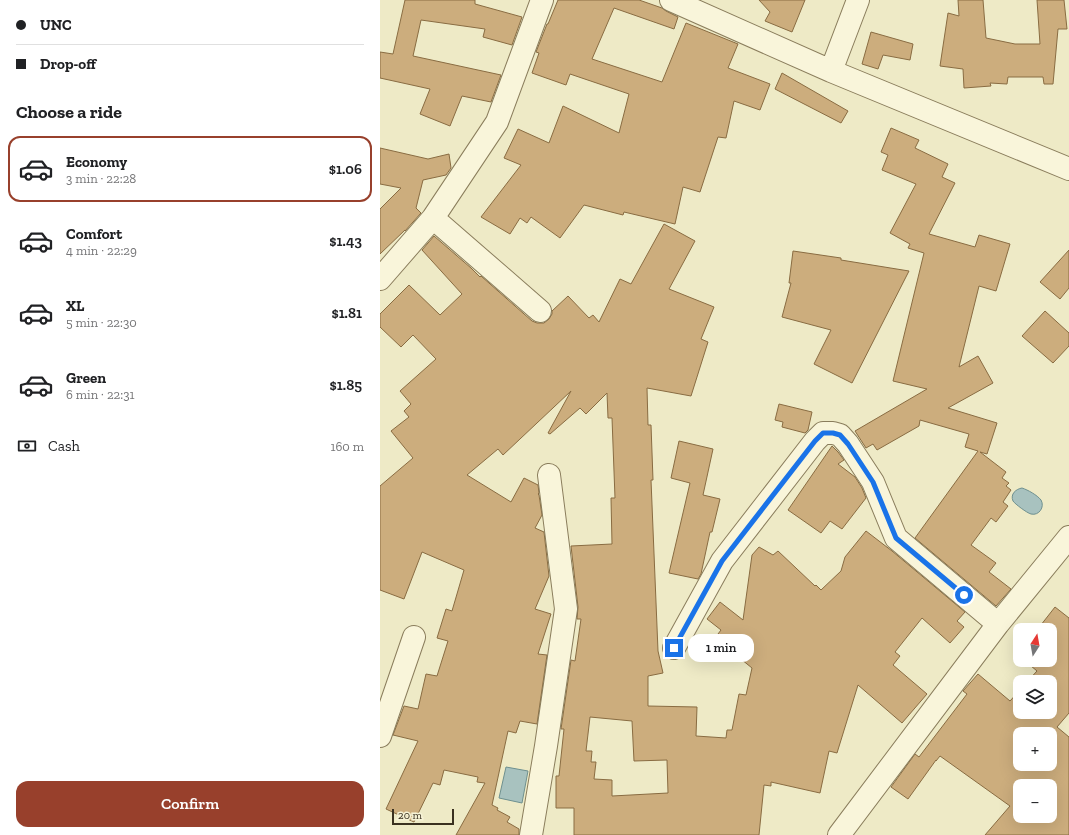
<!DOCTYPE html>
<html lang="en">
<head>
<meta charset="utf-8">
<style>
	:root { --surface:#fff; --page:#f2f2f2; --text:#202124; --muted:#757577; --line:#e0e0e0; --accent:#98402c }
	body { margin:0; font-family:"Zilla Slab",serif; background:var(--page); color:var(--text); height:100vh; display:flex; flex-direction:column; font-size:15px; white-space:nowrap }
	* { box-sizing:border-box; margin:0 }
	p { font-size:13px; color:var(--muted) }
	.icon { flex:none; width:22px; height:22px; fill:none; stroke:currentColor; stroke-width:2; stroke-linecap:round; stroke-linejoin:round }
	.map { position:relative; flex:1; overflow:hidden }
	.panel { display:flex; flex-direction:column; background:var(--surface); width:380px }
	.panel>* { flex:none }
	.guide { display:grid; align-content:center; height:88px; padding:0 16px; background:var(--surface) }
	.needle { width:26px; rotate:11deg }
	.tools { position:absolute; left:633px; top:623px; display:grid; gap:8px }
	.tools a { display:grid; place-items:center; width:44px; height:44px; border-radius:8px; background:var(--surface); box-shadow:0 4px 16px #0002; font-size:20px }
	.scale { position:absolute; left:12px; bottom:10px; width:62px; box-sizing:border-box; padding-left:4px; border:2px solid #3a3120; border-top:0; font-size:11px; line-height:14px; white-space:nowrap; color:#3a3120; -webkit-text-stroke:3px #f6f3d6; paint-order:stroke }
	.end { position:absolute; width:18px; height:18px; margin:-9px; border:5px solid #1a73e8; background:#fff; box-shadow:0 0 0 2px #fff }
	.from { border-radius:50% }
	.bubble { position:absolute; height:28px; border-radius:12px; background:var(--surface); box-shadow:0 4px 16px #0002; font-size:13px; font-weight:600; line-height:28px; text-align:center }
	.guide b { display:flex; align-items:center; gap:14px; height:38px; font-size:15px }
	.guide b+b { border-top:1px solid var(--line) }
	.guide i { width:10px; height:10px; background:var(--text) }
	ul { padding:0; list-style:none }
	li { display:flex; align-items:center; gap:12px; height:66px; margin:0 8px 6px; padding:0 8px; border:2px solid transparent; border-radius:12px }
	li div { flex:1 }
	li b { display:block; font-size:15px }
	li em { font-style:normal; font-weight:600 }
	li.selected { border-color:var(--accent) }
	li>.icon { width:36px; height:36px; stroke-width:1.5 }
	h2 { padding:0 16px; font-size:18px; line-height:48px }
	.pay { display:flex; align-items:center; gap:10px; height:44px; padding:0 16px; font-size:15px }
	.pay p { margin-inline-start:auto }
	.action { display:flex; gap:8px; margin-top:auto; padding:8px 16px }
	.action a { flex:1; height:46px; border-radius:12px; background:var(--accent); color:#fff; font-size:16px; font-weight:600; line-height:46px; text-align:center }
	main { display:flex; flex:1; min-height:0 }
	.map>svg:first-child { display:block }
</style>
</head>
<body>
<main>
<section class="panel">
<div class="guide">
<b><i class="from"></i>UNC</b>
<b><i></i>Drop-off</b>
</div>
<h2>Choose a ride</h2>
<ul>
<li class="selected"><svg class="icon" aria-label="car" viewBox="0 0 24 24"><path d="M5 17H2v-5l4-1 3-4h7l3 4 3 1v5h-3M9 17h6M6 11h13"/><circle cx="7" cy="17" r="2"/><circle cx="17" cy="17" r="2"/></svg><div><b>Economy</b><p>3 min · 22:28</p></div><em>$1.06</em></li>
<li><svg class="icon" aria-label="car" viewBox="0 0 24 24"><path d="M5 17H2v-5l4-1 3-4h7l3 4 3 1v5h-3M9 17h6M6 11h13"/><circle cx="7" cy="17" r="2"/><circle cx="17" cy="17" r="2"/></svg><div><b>Comfort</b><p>4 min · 22:29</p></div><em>$1.43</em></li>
<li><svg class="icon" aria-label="car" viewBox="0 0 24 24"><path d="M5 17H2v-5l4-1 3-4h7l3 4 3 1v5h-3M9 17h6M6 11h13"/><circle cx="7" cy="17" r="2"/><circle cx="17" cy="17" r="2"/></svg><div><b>XL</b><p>5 min · 22:30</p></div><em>$1.81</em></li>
<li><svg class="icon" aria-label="car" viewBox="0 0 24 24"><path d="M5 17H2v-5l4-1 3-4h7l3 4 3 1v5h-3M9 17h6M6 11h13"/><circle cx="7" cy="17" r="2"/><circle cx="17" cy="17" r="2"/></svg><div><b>Green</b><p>6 min · 22:31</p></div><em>$1.85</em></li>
</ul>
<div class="pay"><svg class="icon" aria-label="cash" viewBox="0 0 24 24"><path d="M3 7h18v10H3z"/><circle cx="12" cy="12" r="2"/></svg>Cash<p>160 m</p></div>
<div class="action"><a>Confirm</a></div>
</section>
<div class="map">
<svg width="689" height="835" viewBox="0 0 689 835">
	<rect width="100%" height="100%" fill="#eeeac6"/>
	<path fill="#a8c2bf" stroke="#6e908f" d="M642 488C648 490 657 495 661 500 665 507 659 516 651 514 647 513 635 504 633 501 630 494 636 489 642 488Z
		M126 767 148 771 142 803 119 798Z"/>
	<path fill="#ccad7d" stroke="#896c42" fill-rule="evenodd" d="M25 0H95V4L142 17 132 45 103 37 105 29 41 20 33 56 121 75 111 102 82 96 70 126 40 114 50 89 0 78V52L13 54Z
		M178 0H259L282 8 286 11 298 17 294 29 234 8 212 59 282 82 306 23 358 44 348 68 390 84 380 110 354 101 346 138 338 137 320 192 303 187 295 224 244 212 243 215 204 205 180 238 151 217 147 223 140 218 130 234 101 217 141 165 124 158 138 129 169 143 183 106 239 133 249 94 190 74 186 85 152 73 159 53 156 52 167 24H168Z
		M379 0H425L412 32 385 21 390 12Z
		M578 0H603L606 38 635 44H660L657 0H684L687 29H678L673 84H664L663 77H628L627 84 610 83 611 86 584 88 583 69 560 66 568 13 579 16Z
		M491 32 533 44 530 60 503 55 498 69 482 64Z
		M402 73 468 111 461 123 395 89Z
		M511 128 539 140 535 148 568 164 562 177 575 183 549 234 595 247 599 235 630 244 616 291 599 286 579 367 598 356 613 383 568 408 617 423 607 454 600 452 626 472 622 478 629 483 626 486 631 490 623 502 628 506 616 522 611 518 591 545 616 563 609 572 631 589 616 606 535 538 598 451 585 447 589 434 540 420 539 426 497 450 493 444 486 448 475 431 547 389 513 381 544 253 528 248 530 244 510 233 536 184 502 170 508 155 501 152Z
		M0 148 48 159 69 154 71 168 66 175 43 180 36 208 41 213 25 231V230L0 254V209L21 188 0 184Z
		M284 224 315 241 289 289 334 307 321 339 328 342 311 396 267 388 268 425H271L273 480H271L278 651 283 673 268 676V706L317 707 316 736 346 738 347 730H352L359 694 366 695 372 668 335 638 341 630 327 619 340 602 363 620 372 555 379 547 393 555 398 551 435 586 436 585 441 590 461 571 465 557 486 531 512 551 585 612 577 621 584 627 570 643 542 618 515 652 520 656 513 665 547 694 522 723 478 685 457 753 449 751 440 793 391 782V786L384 785 379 835H194V808H176V776H179L184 729H181L191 660 195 661 201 619H197L198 607 191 546 232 544 231 498H235L232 418H228L227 393 206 414 200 408 170 434 168 433 191 391 123 455 118 449 87 475 131 502 144 478 158 485 159 493 158 494 159 495 162 515 155 528 164 532 169 576 155 609 171 614 158 654 167 655 157 724 140 721 136 733 128 731 112 805 118 808 117 810 130 817 127 822 139 829V835H76L105 783 97 782 98 777 64 770 60 785 53 783 34 822 6 809 38 741 13 735 24 706 38 709 46 674 57 676 68 641 57 638 66 609 72 611 84 570 42 552 24 599 0 590V486L33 458 11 431 29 417 24 411 31 404 20 391 56 359 33 335 21 347 0 327V314L29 285 60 315 82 294 42 250 54 236 91 268 100 277 101 276 152 321 157 323H164L169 319 172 314V311L188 296 209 318 213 315 219 322 240 279 251 284ZM210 717 252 721 254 761 287 760 288 793 232 796V780L214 779 216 762H211L212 751H206Z
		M689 250V288L680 299 660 282Z
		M413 251 461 258V260L529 271 472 383 434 364 451 330 402 317 411 283H409Z
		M665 311 689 333V346L673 363 642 336Z
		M399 404 432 412 428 430 425 433 402 427 403 422 395 420Z
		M299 441 333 449 323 495 340 499 332 532H330L321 574 318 579 289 573 310 483 291 478Z
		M452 446 458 452 464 460 458 464 475 477 482 488 486 498 462 529 450 521 441 533 408 510Z
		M675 607 689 618V713L677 727 689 737V835H605L630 806 560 756 556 761V760L528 799 511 787 535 754 539 757 587 694 583 691 598 674 630 701 640 690V712H670V682H647L657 671 644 660H670V630H657ZM640 734H670V764H640ZM640 786H670V816H640Z"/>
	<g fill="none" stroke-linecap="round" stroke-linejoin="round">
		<defs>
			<path id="minor" d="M291 0 451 71 689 169
				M451 71 478 0
				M53 218 160 311
				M0 279 53 218 117 122 162 0
				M294 648 342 561 435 441 443 433H453L460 435 468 444 493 482 516 538 618 624
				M0 736 34 637
				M151 835 166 746 186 609 169 475
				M459 835 618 624 689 537"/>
		</defs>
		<use href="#minor" stroke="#8a7d5c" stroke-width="24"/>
		<use href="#minor" stroke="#f9f5da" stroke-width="22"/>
	</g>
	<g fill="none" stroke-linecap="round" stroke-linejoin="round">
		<path stroke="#1a73e8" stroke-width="5" d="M294 648 342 561 435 441 443 433H453L460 435 468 444 493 482 516 538 584 595"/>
	</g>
</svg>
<div class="tools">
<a><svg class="needle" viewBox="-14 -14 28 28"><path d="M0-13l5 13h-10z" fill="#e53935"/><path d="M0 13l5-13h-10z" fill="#757577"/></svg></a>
<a><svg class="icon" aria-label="layers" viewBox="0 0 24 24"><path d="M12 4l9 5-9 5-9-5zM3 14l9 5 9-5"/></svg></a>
<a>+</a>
<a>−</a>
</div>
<div class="scale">20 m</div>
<i class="end from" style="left:584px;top:595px"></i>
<i class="end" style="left:294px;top:648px"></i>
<div class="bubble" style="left:308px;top:634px;width:66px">1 min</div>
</div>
</main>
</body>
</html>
